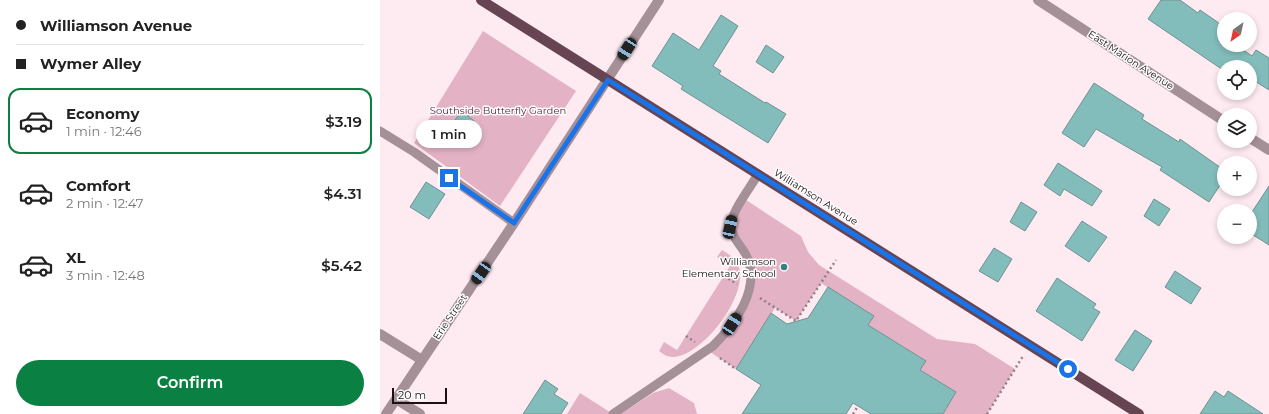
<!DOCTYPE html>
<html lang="en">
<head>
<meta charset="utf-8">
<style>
	:root { --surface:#fff; --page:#f6f6f6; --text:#222; --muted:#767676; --line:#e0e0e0; --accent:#0b8043 }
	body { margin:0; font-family:Montserrat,sans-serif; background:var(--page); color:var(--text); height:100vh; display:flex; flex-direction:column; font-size:15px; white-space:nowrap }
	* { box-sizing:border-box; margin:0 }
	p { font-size:13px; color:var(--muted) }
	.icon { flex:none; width:22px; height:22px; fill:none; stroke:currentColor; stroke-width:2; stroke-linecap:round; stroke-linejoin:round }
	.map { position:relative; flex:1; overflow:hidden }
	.side { display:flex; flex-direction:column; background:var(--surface); width:380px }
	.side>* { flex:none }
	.guide { display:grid; align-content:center; height:88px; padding:0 16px; background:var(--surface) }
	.needle { width:26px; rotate:213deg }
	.controls { position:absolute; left:837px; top:12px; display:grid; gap:8px }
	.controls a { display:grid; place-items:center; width:40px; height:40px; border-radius:50%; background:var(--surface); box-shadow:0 2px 6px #0003; font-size:20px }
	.scale { position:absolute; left:12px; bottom:10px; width:55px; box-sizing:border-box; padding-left:4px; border:2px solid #1b1115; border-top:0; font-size:11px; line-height:14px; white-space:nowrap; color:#1b1115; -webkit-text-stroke:3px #fdfdfd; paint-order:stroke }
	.end { position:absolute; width:18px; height:18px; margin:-9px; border:5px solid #1a73e8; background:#fff; box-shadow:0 0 0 2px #fff }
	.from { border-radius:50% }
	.bubble { position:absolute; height:28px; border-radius:14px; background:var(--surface); box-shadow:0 2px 6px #0003; font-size:13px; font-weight:600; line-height:28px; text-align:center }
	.car { position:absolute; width:12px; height:24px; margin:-12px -6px; border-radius:5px; box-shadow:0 0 3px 1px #0007; background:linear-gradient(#222 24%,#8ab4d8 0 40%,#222 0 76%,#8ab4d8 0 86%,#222 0) }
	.guide b { display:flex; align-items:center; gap:14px; height:38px; font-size:15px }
	.guide b+b { border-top:1px solid var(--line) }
	.guide i { width:10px; height:10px; background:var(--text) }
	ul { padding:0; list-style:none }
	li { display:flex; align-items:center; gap:12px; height:66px; margin:0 8px 6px; padding:0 8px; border:2px solid transparent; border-radius:12px }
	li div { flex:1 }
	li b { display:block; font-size:15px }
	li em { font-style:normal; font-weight:600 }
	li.active { border-color:var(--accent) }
	li>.icon { width:36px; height:36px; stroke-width:1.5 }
	.cta { display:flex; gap:8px; margin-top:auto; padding:8px 16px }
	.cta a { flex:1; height:46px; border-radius:24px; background:var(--accent); color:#fff; font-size:16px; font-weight:600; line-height:46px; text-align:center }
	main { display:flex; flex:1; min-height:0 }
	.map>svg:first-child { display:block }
</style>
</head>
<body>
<main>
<section class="side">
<div class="guide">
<b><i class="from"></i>Williamson Avenue</b>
<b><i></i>Wymer Alley</b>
</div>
<ul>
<li class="active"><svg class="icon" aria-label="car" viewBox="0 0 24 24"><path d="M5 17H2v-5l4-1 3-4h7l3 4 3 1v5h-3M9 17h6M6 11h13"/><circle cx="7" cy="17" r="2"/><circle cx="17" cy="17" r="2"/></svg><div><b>Economy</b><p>1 min · 12:46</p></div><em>$3.19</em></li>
<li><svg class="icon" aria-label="car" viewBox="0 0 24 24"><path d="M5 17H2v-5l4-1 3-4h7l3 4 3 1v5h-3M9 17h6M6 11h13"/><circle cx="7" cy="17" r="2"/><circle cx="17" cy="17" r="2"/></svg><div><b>Comfort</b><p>2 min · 12:47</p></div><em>$4.31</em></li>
<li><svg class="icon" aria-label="car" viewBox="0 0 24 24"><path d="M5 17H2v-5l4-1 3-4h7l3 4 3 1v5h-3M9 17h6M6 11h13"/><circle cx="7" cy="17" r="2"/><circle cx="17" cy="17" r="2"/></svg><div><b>XL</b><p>3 min · 12:48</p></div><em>$5.42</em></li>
</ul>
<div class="cta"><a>Confirm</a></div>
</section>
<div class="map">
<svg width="889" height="414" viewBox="0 0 889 414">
	<rect width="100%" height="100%" fill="#feeaf1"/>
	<path fill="#e3b3c5" d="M103 31 196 91 120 206 34 143Z
		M363 198 421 236 428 252 439 265 557 339 595 344 635 369 607 414H563L576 392 540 370 546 361 488 325 493 316 441 283 416 321 395 308 356 369 327 350 358 315 372 270 350 227Z
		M342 250C349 254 356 259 359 267 368 296 323 356 293 357 287 357 283 354 279 351L284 342 297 350 350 266 337 257Z
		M289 388 314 403 317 414H241L273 393Z
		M200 393 233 414H187Z"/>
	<path fill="#83bdbb" stroke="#6f9290" d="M781 0H800L818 13 820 10 836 21 844 27V45H856L872 56 876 50 889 58V90L870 78V67H844L843 70 768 19Z
		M341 15 358 26 333 66 341 71 339 74 385 103 386 102 406 114 388 143 301 89 303 86 272 66 293 33 319 50Z
		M386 45 404 57 393 73 376 62Z
		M714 83 764 115 762 119 799 142 800 139 844 170V179L829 202 780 170 782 167 716 129 704 147 682 133Z
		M82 111 94 121 84 133 72 124Z
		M678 163 722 191 712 206 684 189 680 196 664 185Z
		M46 182 65 194 49 219 30 207Z
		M889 186V245L870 233V215Z
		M774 199 790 209 779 226 764 216Z
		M641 202 657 212 645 231 630 222Z
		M702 221 727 237 709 262 685 246Z
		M614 248 632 259 618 282 599 271Z
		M795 271 821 288 811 304 785 287Z
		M677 278 716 304 713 308 720 312 702 341 656 311Z
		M448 287 494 316 488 325 546 361 540 370 576 392 563 414H491L473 403 466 414H362L381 385 356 369 391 313 407 324 428 318Z
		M755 330 772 341 753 371 735 360Z
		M165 380 178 389 174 394 188 403 181 414H143Z
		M835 391 844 397 848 391 883 414H820Z"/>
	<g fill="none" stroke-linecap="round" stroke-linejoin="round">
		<path stroke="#8f8086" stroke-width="2.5" stroke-dasharray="2 3" stroke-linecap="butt" d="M344 276 357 284
			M380 298 416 321 456 260
			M306 336 315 342
			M340 358 356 369
			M473 414 478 406
			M607 414 643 356"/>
		<path stroke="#a69098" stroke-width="9" d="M0 131 34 152 134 223
			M233 414 333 346C355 324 381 289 367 257 363 247 353 240 351 228 349 214 371 187 378 174"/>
		<path stroke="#a69098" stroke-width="10" d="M658 0 844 121
			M870 138 889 150
			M0 334 42 360
			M16 399 40 414
			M6 414 134 223 279 0"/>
		<path stroke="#664451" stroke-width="10" d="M101 0 759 414"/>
	</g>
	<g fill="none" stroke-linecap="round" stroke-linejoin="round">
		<path stroke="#1a73e8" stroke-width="5" d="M69 178 134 223 228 80 688 369"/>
	</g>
	<circle fill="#38807f" stroke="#fdfdfd" stroke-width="1.5" cx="404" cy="267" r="4"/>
	<g text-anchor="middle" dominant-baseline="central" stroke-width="3" stroke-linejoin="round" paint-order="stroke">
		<g font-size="10" fill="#1b1115" stroke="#fdfdfd">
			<text transform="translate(751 60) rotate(33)">East Marion Avenue</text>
			<text transform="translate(436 197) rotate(32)">Williamson Avenue</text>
			<text transform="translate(70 317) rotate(-56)">Erie Street</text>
		</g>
		<g font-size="10" fill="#581f39" stroke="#fdfdfd">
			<text x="118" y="110">Southside Butterfly Garden</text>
		</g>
		<g font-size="10" fill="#1b1115" stroke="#fdfdfd" text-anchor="end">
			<text x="396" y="261">Williamson<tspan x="396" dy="12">Elementary School</tspan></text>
		</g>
	</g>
</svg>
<div class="controls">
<a><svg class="needle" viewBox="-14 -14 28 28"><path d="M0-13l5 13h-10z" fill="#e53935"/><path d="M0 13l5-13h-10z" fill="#767676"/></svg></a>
<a><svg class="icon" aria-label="locate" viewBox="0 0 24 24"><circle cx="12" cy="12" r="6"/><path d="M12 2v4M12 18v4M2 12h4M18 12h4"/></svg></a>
<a><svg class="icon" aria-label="layers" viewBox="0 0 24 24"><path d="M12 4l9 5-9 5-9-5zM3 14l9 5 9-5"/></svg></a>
<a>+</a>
<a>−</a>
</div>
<div class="scale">20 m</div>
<i class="end from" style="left:688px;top:369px"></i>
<i class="end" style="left:69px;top:178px"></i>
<div class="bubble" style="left:36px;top:120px;width:66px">1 min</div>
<i class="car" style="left:247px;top:49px;rotate:213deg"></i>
<i class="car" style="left:350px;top:227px;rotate:12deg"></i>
<i class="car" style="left:101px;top:273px;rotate:215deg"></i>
<i class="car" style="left:352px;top:324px;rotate:33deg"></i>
</div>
</main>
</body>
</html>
